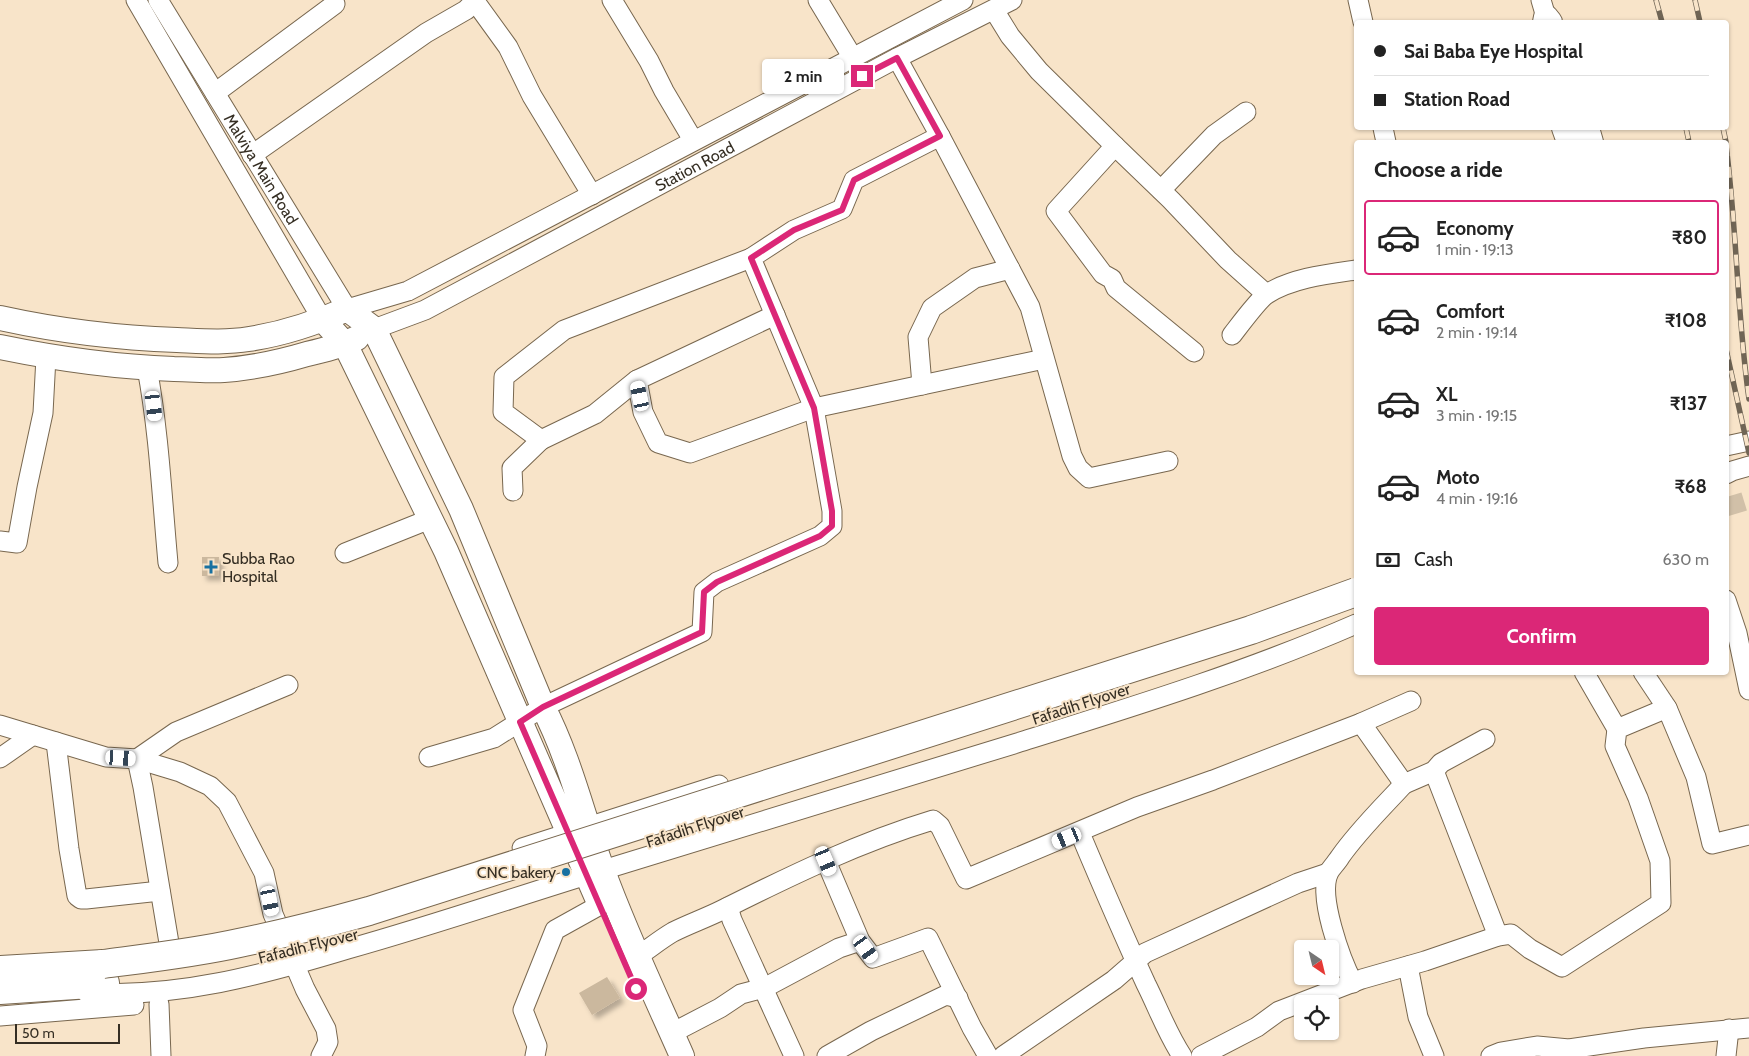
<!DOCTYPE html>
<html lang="en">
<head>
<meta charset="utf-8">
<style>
	:root { --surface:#fff; --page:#f2f2f2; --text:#222; --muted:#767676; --line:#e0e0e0; --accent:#db2777 }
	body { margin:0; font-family:Cabin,sans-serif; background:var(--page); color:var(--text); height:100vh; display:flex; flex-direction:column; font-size:19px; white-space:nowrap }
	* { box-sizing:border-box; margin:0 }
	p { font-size:16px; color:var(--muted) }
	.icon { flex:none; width:28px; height:28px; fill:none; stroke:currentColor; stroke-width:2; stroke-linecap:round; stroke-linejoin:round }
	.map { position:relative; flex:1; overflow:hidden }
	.panel { position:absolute; left:1354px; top:140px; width:375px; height:535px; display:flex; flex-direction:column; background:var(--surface); border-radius:5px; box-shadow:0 1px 4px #0004 }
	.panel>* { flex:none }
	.top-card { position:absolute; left:1354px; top:20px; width:375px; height:110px; border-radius:5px; box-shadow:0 1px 4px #0004; display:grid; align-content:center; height:110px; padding:0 20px; background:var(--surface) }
	.needle { width:32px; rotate:145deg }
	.fabs { position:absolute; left:1294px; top:940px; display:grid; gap:10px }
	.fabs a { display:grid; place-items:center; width:45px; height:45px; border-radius:5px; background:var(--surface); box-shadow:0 1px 4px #0004; font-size:25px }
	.scale { position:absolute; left:15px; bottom:12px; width:105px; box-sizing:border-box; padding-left:5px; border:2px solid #352e23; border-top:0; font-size:14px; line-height:18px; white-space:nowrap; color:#352e23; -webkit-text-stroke:4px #f8e4c9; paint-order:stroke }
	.end { position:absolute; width:22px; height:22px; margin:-11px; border:6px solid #db2777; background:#fff; box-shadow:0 0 0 2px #fff }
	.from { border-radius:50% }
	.bubble { position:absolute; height:35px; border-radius:5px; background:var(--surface); box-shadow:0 1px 4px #0004; font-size:16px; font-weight:700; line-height:35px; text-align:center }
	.car { position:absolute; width:15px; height:30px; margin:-15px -8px; border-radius:6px; box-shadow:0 0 4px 1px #0007; background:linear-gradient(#fff 24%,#345 0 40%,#fff 0 76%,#345 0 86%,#fff 0) }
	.top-card b { display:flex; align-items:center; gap:18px; height:48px; font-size:19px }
	.top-card b+b { border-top:1px solid var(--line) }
	.top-card i { width:12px; height:12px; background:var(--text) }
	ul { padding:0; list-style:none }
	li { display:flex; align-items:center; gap:15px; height:75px; margin:0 10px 8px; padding:0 10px; border:2px solid transparent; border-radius:5px }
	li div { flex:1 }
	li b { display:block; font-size:19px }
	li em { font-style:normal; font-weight:700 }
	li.selected { border-color:var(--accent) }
	li>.icon { width:45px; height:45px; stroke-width:1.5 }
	h2 { padding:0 20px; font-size:22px; line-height:60px }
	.pay { display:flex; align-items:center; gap:12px; height:55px; padding:0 20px; font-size:19px }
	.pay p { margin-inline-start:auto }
	.cta { display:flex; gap:10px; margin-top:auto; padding:10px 20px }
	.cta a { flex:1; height:58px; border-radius:5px; background:var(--accent); color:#fff; font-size:20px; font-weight:700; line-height:58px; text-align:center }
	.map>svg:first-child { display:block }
</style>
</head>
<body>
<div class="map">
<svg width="1749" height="1056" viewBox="0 0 1749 1056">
	<defs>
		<filter id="shadow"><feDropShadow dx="4.5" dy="4.5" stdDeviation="2.5" flood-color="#0004"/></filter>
	</defs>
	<rect width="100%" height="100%" fill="#f8e4c9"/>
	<path fill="#cbb89e" filter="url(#shadow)" d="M202 557H219L218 576H202Z
		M607 977 620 998 592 1015 579 993Z"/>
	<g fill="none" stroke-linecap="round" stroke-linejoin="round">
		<path stroke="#d1c0a8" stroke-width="19" stroke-dasharray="19 9" stroke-linecap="butt" d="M1726 507 1749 500"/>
		<defs>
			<g id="minor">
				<path d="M136 0 322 319"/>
				<path id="s1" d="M158 0 347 309 408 291 963 0"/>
				<path d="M474 0 508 47 532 96 592 195"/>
				<path d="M612 0 649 61 664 91 693 140"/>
				<path d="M818 0 853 58"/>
				<path d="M1358 0 1363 22"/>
				<path d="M1541 0 1546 17"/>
				<path d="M994 10 1010 36 1039 71 1115 146 1171 200 1228 260 1266 294"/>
				<path d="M897 58 940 136 1030 307 1072 456 1078 468 1089 478 1168 461"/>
				<path d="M215 93 335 4"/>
				<path d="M1383 128 1386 142"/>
				<path d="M1115 146 1056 211 1103 274 1112 279 1116 288 1194 352"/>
				<path d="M252 155 426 33 466 10 475 1"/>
				<path d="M1161 190 1214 135 1246 112"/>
				<path d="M775 315 637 380 643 412 658 443 690 453 814 408 1044 359"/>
				<path id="s2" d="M374 329 425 310 897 58 1012 0"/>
				<path d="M1232 335C1239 326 1259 299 1267 294 1292 278 1328 274 1356 270"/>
				<path d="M147 368C159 432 162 498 168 563"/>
				<path d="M637 380 595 414 541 440 503 412 504 377 564 330 751 258"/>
				<path d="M922 385 918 337 932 308 975 278 1010 269"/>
				<path d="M1726 446 1749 441"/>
				<path d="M1726 474 1732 471 1749 466"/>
				<path d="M513 491 512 468 541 440"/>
				<path d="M0 541 17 543 27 487 43 413 46 357"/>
				<path d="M345 553 430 519"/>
				<path d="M1726 600 1737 633 1749 690"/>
				<path d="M1584 672 1617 729"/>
				<path d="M1643 672 1667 708"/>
				<path d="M1361 723 1404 784 1434 771 1441 763 1485 739"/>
				<path d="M0 725 106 757 137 759 180 772 210 786 227 802 264 873 273 914 305 989 326 1029 328 1042 321 1056"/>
				<path d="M56 742 69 849 77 896 81 899H86L160 891"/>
				<path d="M429 757 494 738 543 707 702 632 704 592 717 582 820 536 832 526V511L814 408 751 258 794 230 842 209 854 180 940 136"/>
				<path d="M0 758 33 735"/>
				<path d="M1434 771 1498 936"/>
				<path d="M1080 833C1101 883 1123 934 1146 984 1158 1008 1167 1033 1182 1056"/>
				<path d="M522 848 719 785"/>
				<path d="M826 861 860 941 873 958 928 938 972 1028 988 1056"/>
				<path d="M728 907 732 920 794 1056"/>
				<path d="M169 943 143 787 137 759 176 732 288 685"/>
				<path d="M638 956C650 948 661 939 673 932 689 924 706 918 722 910 790 876 860 842 933 820L940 826 966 879 1137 807 1213 780 1361 723 1411 701"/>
				<path d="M1408 966 1418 1017 1434 1056"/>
				<path d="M1353 983C1341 960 1317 895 1329 872 1332 867 1337 862 1340 857 1359 830 1382 808 1404 784"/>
				<path d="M87 993C178 998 262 975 348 949 434 925 518 896 603 870 741 828 879 786 1017 743 1132 707 1246 672 1356 624"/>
				<path d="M159 1004 161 1056"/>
				<path d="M0 1016 134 1005"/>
				<path d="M672 1033 720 1008 741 994 764 988 839 948 860 941"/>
				<path d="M535 1056 537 1046 523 1010 555 930 600 905"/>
				<path d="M827 1056 871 1031 946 995 958 998"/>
				<path d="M1003 1056 1114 980 1145 953 1298 883 1328 873"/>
				<path d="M1201 1056 1257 1027 1279 1011 1362 979 1425 961 1498 936 1511 934 1530 949 1562 967 1661 903 1660 861 1638 798 1615 746 1617 729 1667 708 1696 777 1712 844 1749 835"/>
				<path d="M1491 1056 1501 1052 1537 1046 1569 1049 1644 1038 1749 1028"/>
				<path d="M1726 1056 1729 1029"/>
			</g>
			<path id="major" d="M1545 22 1546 17 1550 22
				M1564 128 1569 142
				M1587 128 1591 142
				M0 318C59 331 117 338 177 340 201 341 225 343 249 339 282 334 316 323 347 309L374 329 461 509 543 707C570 759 583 817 603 871 626 934 655 995 682 1056
				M322 319 345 344 446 551 597 898
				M0 347C58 359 116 367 174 369 191 369 208 371 224 370 252 368 280 362 307 354 324 350 341 346 357 338"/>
			<path id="highway" d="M0 970 103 964
				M0 990 105 983"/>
		</defs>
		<use href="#minor" stroke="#78674f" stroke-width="21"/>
		<use href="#major" stroke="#78674f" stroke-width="26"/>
		<use href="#highway" stroke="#78674f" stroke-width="30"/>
		<use href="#minor" stroke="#fff" stroke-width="19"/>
		<use href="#major" stroke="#fff" stroke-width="24"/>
		<use href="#highway" stroke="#fff" stroke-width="28"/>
		<defs>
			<path id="rail" d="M1656 0 1662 22
				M1695 0 1700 22
				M1686 128 1689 142
				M1723 128 1726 142
				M1726 145C1737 230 1737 315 1749 399
				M1726 349 1749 453"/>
		</defs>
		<use href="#rail" stroke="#706555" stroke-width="5.5"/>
		<use href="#rail" stroke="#f8e4c9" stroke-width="4" stroke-dasharray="11" stroke-linecap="butt"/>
		<defs>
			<path id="highway-bridge" d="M103 964C149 958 194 953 239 943 283 934 326 923 369 911L1251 630 1356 592"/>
		</defs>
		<use href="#highway-bridge" stroke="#78674f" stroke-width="30" stroke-linecap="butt"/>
		<use href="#highway-bridge" stroke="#fff" stroke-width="28"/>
	</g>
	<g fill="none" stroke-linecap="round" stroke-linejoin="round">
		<path stroke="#db2777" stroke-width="6" d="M636 989 520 722 543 707 702 632 704 592 717 582 820 536 832 526V511L814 408 751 258 794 230 842 210 854 180 940 136 897 58 862 76"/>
	</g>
	<g fill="#1871a1" stroke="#f8e4c9" stroke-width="2">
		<path d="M208.5 559.5h5v5h5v5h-5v5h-5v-5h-5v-5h5z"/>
		<circle cx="566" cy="872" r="5"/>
	</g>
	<g text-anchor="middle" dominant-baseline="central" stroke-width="4" stroke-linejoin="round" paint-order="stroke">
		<g font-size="16" fill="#352e23" stroke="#f8e4c9">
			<text stroke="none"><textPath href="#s2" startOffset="360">Station Road</textPath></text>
			<text stroke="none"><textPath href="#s1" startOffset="198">Malviya Main Road</textPath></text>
			<text transform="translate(1081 704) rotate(-18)">Fafadih Flyover</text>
			<text transform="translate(695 827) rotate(-18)">Fafadih Flyover</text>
			<text transform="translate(308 946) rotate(-14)">Fafadih Flyover</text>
		</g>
		<g font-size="16" fill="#352e23" stroke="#f8e4c9" text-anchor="start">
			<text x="222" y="558">Subba Rao<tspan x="222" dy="18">Hospital</tspan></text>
			<text x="556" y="872" text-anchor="end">CNC bakery</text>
		</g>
	</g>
</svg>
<div class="fabs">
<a><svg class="needle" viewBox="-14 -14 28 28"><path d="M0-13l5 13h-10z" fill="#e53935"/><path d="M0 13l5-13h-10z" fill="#767676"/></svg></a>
<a><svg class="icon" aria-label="locate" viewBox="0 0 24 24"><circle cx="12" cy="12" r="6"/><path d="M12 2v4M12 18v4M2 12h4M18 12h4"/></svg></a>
</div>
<div class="scale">50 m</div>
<i class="end from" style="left:636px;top:989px"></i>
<i class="end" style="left:862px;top:76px"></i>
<div class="bubble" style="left:762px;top:59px;width:82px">2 min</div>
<i class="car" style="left:640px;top:396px;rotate:348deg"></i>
<i class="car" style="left:154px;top:406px;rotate:173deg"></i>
<i class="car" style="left:121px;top:758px;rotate:93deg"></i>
<i class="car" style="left:1067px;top:838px;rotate:248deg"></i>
<i class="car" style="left:826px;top:861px;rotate:157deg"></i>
<i class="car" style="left:270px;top:901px;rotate:168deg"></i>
<i class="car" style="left:866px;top:949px;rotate:144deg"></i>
<div class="top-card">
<b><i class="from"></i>Sai Baba Eye Hospital</b>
<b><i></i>Station Road</b>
</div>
<section class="panel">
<h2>Choose a ride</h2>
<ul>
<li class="selected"><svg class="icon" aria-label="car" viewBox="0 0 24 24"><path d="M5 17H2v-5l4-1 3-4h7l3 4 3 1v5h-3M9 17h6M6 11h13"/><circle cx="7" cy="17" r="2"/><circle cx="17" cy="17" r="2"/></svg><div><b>Economy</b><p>1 min · 19:13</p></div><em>₹80</em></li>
<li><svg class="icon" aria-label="car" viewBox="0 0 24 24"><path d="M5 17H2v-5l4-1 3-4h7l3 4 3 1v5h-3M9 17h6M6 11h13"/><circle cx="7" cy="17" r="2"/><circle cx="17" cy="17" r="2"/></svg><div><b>Comfort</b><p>2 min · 19:14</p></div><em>₹108</em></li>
<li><svg class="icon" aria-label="car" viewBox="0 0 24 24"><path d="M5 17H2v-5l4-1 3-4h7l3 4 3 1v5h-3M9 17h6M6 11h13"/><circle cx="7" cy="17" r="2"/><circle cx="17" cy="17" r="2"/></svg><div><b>XL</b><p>3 min · 19:15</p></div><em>₹137</em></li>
<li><svg class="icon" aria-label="car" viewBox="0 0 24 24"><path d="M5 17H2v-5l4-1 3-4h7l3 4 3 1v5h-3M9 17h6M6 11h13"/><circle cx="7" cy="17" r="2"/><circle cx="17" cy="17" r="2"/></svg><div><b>Moto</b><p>4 min · 19:16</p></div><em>₹68</em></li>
</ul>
<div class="pay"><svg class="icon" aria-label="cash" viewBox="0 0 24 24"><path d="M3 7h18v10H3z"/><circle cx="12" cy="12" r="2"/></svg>Cash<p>630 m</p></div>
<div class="cta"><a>Confirm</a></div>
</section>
</div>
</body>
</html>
